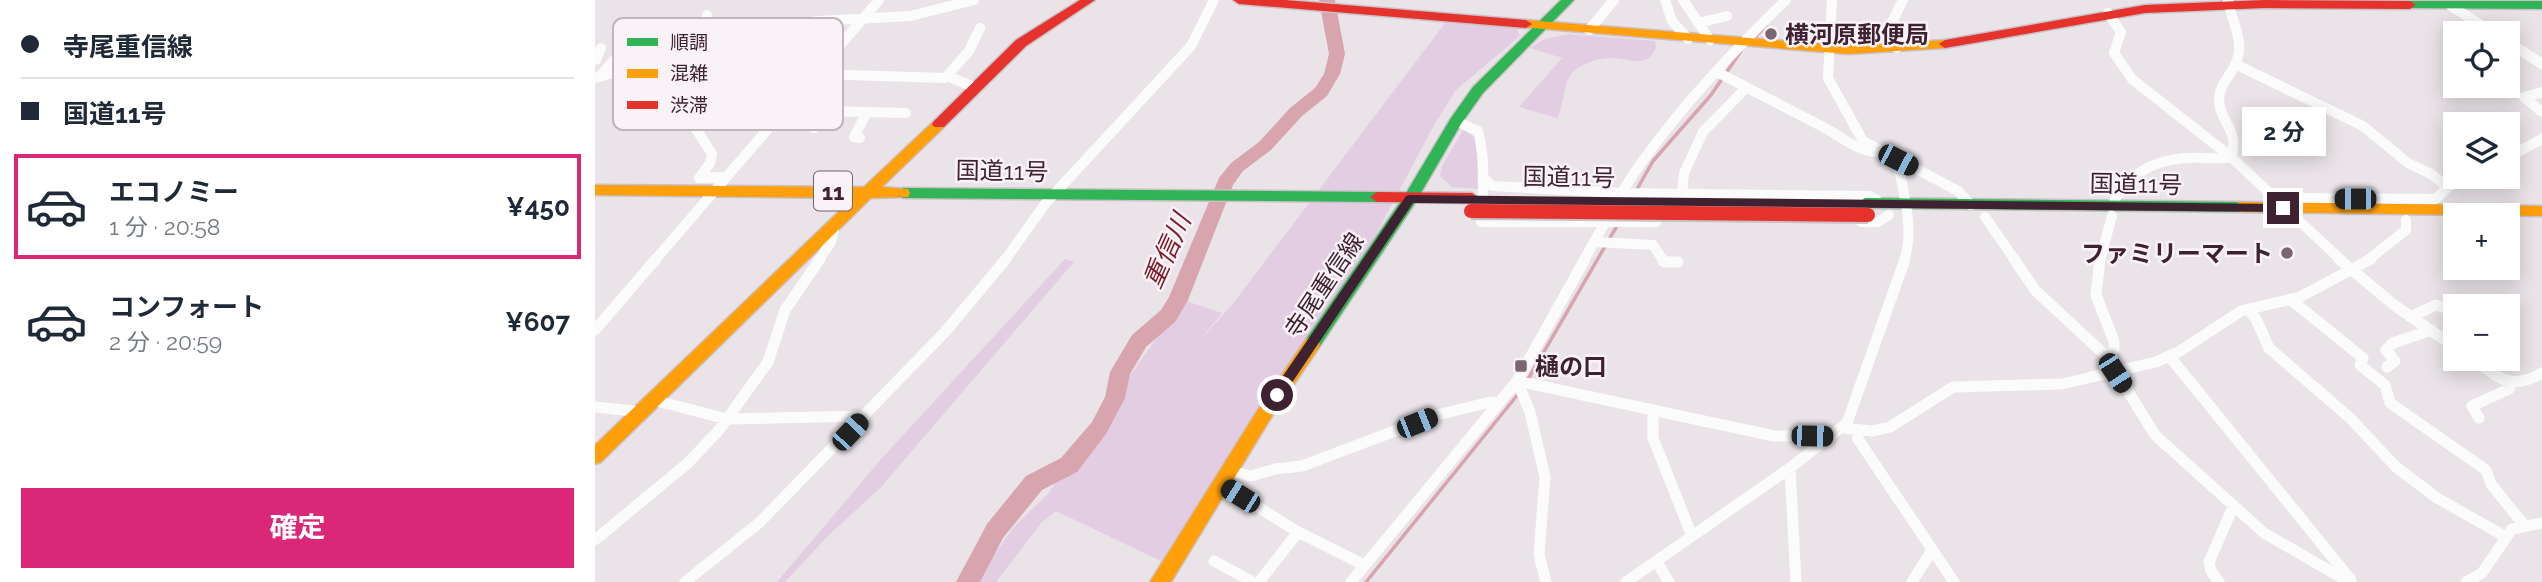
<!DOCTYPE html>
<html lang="ja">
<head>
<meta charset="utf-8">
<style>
	:root { --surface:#fff; --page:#f2f2f3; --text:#1f2937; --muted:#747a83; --line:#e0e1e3; --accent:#db2777 }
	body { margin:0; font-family:Raleway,"Noto Sans JP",sans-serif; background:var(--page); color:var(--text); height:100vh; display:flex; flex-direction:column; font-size:26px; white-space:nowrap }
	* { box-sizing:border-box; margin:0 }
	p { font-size:23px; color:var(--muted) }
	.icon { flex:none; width:38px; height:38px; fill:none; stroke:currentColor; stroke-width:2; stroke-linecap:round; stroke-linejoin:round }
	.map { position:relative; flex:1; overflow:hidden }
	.details { display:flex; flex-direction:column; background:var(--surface); width:595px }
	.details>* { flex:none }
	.banner { display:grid; align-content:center; height:154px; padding:0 21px; background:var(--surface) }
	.buttons { position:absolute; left:1848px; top:21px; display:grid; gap:14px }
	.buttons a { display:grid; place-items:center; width:77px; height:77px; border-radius:0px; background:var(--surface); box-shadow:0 4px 18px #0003; font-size:35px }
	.end { position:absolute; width:32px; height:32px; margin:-16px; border:9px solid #3e2231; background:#fff; box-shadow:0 0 0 4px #fff }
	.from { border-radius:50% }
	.bubble { position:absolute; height:49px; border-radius:0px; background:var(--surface); box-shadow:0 4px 18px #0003; font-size:23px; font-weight:700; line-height:49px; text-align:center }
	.car { position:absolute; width:21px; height:42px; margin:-21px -10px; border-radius:9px; box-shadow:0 0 5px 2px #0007; background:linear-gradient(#222 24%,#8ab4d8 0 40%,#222 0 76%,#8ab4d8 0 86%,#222 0) }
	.banner b { display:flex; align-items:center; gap:24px; height:66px; font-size:26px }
	.banner b+b { border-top:2px solid var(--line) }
	.banner i { width:18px; height:18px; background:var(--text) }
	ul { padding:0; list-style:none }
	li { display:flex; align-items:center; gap:21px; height:105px; margin:0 14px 10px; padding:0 7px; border:4px solid transparent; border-radius:0px }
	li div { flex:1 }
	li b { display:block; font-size:26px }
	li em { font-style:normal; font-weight:700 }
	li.active { border-color:var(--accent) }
	li>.icon { width:63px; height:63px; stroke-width:1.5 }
	.cta { display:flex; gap:14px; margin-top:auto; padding:14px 21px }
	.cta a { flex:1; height:80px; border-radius:0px; background:var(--accent); color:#fff; font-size:28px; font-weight:700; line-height:80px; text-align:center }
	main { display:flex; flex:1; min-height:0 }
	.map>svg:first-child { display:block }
</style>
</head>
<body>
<main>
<section class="details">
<div class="banner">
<b><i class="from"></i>寺尾重信線</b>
<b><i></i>国道11号</b>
</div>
<ul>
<li class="active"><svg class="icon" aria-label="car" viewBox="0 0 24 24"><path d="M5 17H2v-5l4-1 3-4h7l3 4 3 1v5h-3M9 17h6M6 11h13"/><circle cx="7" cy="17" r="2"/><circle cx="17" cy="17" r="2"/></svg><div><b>エコノミー</b><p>1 分 · 20:58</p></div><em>¥450</em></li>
<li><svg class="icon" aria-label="car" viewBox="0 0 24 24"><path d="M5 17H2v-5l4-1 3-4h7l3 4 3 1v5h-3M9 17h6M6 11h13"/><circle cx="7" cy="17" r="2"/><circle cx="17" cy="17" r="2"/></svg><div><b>コンフォート</b><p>2 分 · 20:59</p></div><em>¥607</em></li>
</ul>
<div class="cta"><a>確定</a></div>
</section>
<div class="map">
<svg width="1947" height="582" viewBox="0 0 1947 582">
	<rect width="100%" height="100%" fill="#eae4e9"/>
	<path fill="#e3cde3" d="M850 23 921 27 925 36 861 90 839 125 771 253 568 562 461 511 447 522 401 582H380L418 528 452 495 588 300 627 313 603 343 640 301Z
		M974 34 1060 41 1061 48C1051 69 1036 59 1018 58 1005 57 987 63 978 72 968 81 970 104 962 118L924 107 967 58 935 48 950 39Z
		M868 130 881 138 883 189 857 187 845 176 847 166Z
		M470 259 479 262 286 487 232 537 190 582H182L288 457Z"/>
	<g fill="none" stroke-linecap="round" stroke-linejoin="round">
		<path stroke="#d8a5ae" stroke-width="3.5" d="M1156 41 1171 26
			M1033 205 1058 161 1116 95 1146 51
			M932 381 1023 224
			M771 582 924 393"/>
		<path fill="#d8a5ae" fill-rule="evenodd" d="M724 0H740L750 54 745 74 732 96 707 116 676 150 648 171 638 185 593 300 580 322 551 347 535 374 530 398 511 434 482 472 447 490 408 538 385 582H361L392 524 431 476 466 458 497 422 510 397 515 372 537 335 566 310 574 297 624 178 636 163 664 142 695 108 720 88 729 74 734 54Z"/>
		<defs>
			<path id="fast" d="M966 0H979L888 93 866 124 820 203 723 349H711L709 344 711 339 810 195 856 118 878 87Z
				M1815 1H1947V9L1811 8 1809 5Z
				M308 188 782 192 789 197 782 202 308 198 301 193Z
				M1270 198 1644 202 1651 207 1644 212 1270 208 1263 203Z"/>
			<path id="slow" d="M931 20 1253 46 1350 40 1356 44 1350 48 1253 54 927 27 925 24Z
				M344 119 349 121 351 124 349 127 287 187 313 189 315 193 313 197 276 198 6 462 0 464V445L258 198 0 195V185L269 187 339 121Z
				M1644 202 1947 206V216L1644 212 1637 207Z
				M717 337 723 339 725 344 723 349 674 421 576 582H555L662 411 711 339Z"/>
			<path id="jam" d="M485 0H500L431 46 349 127H339L337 124 339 121 421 40Z
				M638 0H690L931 20 937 24 931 28 644 4Z
				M1669 0 1815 1 1821 5 1815 9 1669 8 1550 13 1350 48 1344 44 1350 40 1550 5Z
				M782 192 877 193 884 198 877 203 782 202 775 197Z"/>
		</defs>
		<use href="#fast" stroke="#cac1c7" stroke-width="3"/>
		<use href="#slow" stroke="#cac1c7" stroke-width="3"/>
		<use href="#jam" stroke="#cac1c7" stroke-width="3"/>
		<path stroke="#fcfbfc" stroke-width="10" d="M1070 0 1077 21 1093 39
			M1088 0 1115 40
			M1237 0 1233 78 1268 141 1363 191 1376 205
			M1633 0C1636 20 1649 39 1642 60 1638 74 1624 83 1624 100 1625 124 1645 129 1636 157
			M1856 6 1899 33
			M1513 13 1526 32 1519 53 1537 79 1636 157 1746 260
			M112 15V41
			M1103 23 1132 16
			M994 30 1019 0
			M35 42 65 35
			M1913 42 1947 64
			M1302 48 1293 39 1294 28 1308 0
			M88 53V103L94 118 117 154 115 163 104 178 129 177
			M1 60 6 48
			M1640 64 1768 126 1813 163 1836 174 1853 187
			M1122 72C1158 91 1194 109 1230 128 1249 138 1262 152 1284 152
			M220 74 350 78 374 51 385 28
			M5 76 35 42 41 29
			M352 76 379 87
			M0 78 88 53 135 32 223 21 315 16 379 0
			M1947 92 1929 97 1947 112
			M189 110 311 113
			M861 121 883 131C891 161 888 191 886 222H1061
			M219 128 231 111
			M265 138 259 137 272 112
			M1913 157 1947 139
			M1302 160C1308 191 1320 230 1309 260
			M889 178 897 186 1026 193 1275 196 1281 199
			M1679 198 1841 199 1853 187 1874 177
			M1516 207C1531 176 1556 160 1591 158 1606 157 1621 160 1636 157
			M1085 215 1089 173 1108 132 1150 89
			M1390 217 1420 260
			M1266 222H1283L1294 215
			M1001 242 1058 245 1068 260
			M60 260 284 0
			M224 260 236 242 240 225
			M410 260 450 204 596 46 619 0
			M989 260C1009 225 1027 188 1052 155 1093 99 1141 48 1191 0
			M1505 260 1517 216
			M1773 260 1811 230V220"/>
		<path stroke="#fcfbfc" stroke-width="11" d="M1067 259 1069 262H1083
			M1419 259 1440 290 1512 357 1560 435 1669 533 1754 582
			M1505 259 1501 295 1519 341V349L1512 357
			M1744 259 1799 305 1860 347
			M1695 299 1768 358 1765 365 1790 385 1795 403 1891 470 1896 484 1929 525
			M1653 309 1661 319 1674 348 1755 418 1801 467 1842 498 1911 537
			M1815 317 1841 305 1860 311
			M0 330 61 259
			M1575 357 1756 580
			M1878 359C1904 378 1916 391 1947 373
			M1792 367 1800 361 1791 350 1798 343 1836 330
			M922 381 1179 436H1236
			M922 381 935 412 950 477 944 555 951 582
			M58 400 132 419 270 416
			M0 407 46 412
			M1058 412V438L1097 536
			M1884 418 1877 406 1914 389 1916 383
			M1247 428 1277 431 1295 427 1358 387 1467 384 1561 362 1585 351 1646 311 1705 297 1776 259
			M1262 430 1263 439 1359 582
			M1195 468 1201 582
			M634 471 656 476 680 469 707 466 842 415 895 402 904 403
			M626 484 703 532 769 565
			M0 540 93 463 124 430 173 362 190 310 225 259
			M619 561 658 582
			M1061 561 1074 582
			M90 582 164 523 350 332 411 259
			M664 582 703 532
			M756 582 922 381 990 259
			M1031 582 1195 468 1252 423 1310 259
			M1317 582 1337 550
			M1624 582 1616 571 1614 562 1638 507
			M1871 582 1887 573 1917 529 1947 523"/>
		<use href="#fast" fill="#30b455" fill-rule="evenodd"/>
		<use href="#slow" fill="#ff9f0a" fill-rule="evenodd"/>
		<use href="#jam" fill="#e5322d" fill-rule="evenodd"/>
		<defs>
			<path id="jam-bridge" d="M876 211 1273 215"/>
		</defs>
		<use href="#jam-bridge" stroke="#cac1c6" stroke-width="18" stroke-linecap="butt"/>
		<use href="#jam-bridge" stroke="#e5322d" stroke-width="14"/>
	</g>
	<path fill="#3e2231" d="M815 195 1688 204 1693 208 1688 212 818 203 686 399H677V392L811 196Z"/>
	<g fill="#7a6671" stroke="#f9f3f8" stroke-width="2.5">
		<circle cx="1176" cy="34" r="7"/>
		<circle cx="1692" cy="253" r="7"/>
		<rect x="919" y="359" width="14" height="14" rx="3.5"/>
	</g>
	<g text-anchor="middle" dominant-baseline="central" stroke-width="5" stroke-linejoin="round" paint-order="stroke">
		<rect fill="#f9f3f8" stroke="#76616d" stroke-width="2" x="219" y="171.5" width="38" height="39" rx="5"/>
		<g font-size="23" font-weight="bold" fill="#3e2231">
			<text x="238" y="191">11</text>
		</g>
		<g font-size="24" font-weight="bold" fill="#3e2231" stroke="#f9f3f8" text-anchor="start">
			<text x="1190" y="34">横河原郵便局</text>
			<text x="1678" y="253" text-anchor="end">ファミリーマート</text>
			<text x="940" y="366">樋の口</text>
		</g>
		<g font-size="24" fill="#3e2231" stroke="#f9f3f8">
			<text transform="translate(407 171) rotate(1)">国道11号</text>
			<text transform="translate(974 177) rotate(1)">国道11号</text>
			<text transform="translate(1541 184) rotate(1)">国道11号</text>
			<text transform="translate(729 285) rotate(-56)">寺尾重信線</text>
		</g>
		<g font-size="26" font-style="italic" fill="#7a1c28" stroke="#f9f3f8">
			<text transform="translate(572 251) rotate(-66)">重信川</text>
		</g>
	</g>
	<rect x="18" y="18" width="230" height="112" rx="10" fill="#f9f3f8" stroke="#c1b4bc" stroke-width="2"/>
	<rect x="32" y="38" width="31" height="8" fill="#30b455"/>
	<rect x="32" y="69" width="31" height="9" fill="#ff9f0a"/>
	<rect x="32" y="101" width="31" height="8" fill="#e5322d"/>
	<g font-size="19" fill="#3e2231">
		<text x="75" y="49">順調</text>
		<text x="75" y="80">混雑</text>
		<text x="75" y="112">渋滞</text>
	</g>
</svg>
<div class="buttons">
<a><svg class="icon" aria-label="locate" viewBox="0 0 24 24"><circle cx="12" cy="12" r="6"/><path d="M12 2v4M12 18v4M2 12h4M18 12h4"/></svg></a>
<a><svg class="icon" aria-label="layers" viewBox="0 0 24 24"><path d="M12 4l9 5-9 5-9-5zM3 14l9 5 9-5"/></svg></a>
<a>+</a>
<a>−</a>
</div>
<i class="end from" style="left:682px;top:395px"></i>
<i class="end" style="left:1688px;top:208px"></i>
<div class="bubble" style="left:1647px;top:107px;width:84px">2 分</div>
<i class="car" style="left:1303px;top:160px;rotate:117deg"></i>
<i class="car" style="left:1760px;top:199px;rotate:270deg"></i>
<i class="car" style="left:1520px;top:373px;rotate:147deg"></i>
<i class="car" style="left:822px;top:423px;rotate:68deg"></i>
<i class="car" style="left:255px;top:432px;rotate:43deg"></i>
<i class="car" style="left:1217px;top:436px;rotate:91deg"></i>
<i class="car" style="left:645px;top:496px;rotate:302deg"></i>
</div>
</main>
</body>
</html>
